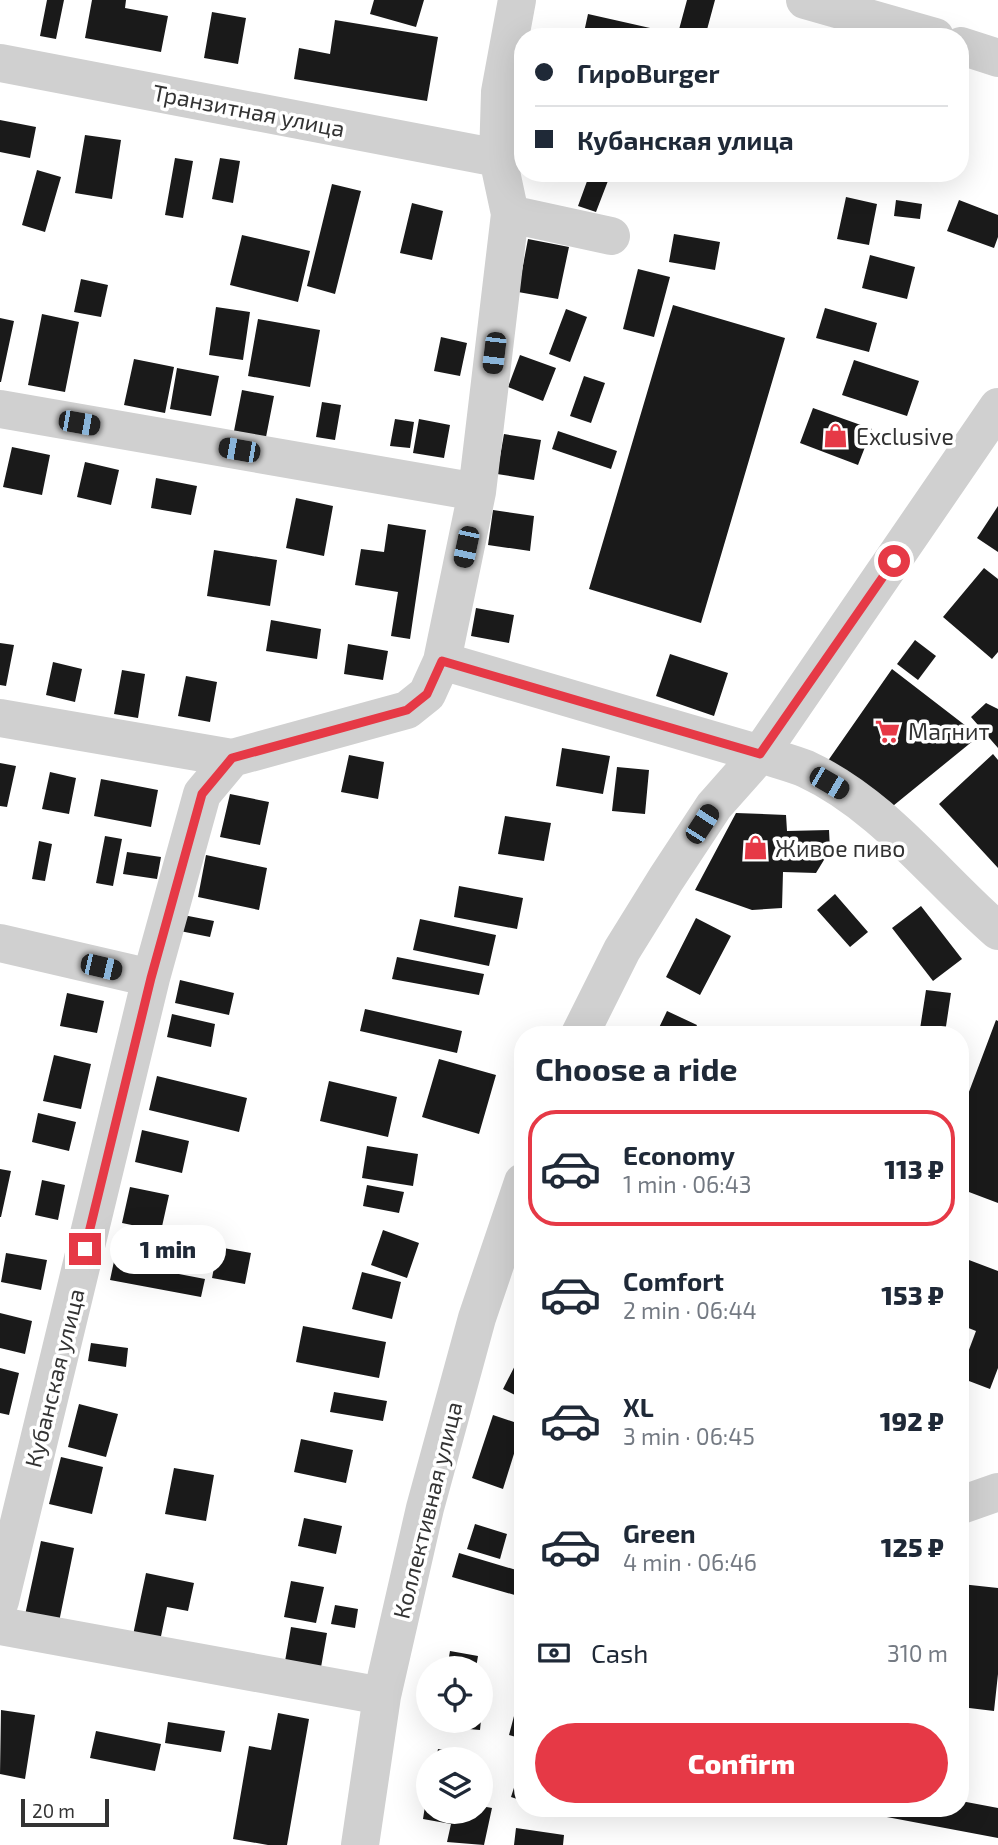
<!DOCTYPE html>
<html lang="en">
<head>
<meta charset="utf-8">
<style>
	:root { --surface:#fff; --page:#f2f2f3; --text:#1f2937; --muted:#747a83; --line:#e0e1e3; --accent:#e63946 }
	body { margin:0; font-family:"Exo 2",sans-serif; background:var(--page); color:var(--text); height:100vh; display:flex; flex-direction:column; font-size:26px; white-space:nowrap }
	* { box-sizing:border-box; margin:0 }
	p { font-size:23px; color:var(--muted) }
	.icon { flex:none; width:38px; height:38px; fill:none; stroke:currentColor; stroke-width:2; stroke-linecap:round; stroke-linejoin:round }
	.map { position:relative; flex:1; overflow:hidden }
	.side { position:absolute; left:514px; top:1026px; width:455px; height:791px; display:flex; flex-direction:column; background:var(--surface); border-radius:28px; box-shadow:0 7px 28px #0002 }
	.side>* { flex:none }
	.banner { position:absolute; left:514px; top:28px; width:455px; height:154px; border-radius:28px; box-shadow:0 7px 28px #0002; display:grid; align-content:center; height:154px; padding:0 21px; background:var(--surface) }
	.controls { position:absolute; left:416px; top:1656px; display:grid; gap:14px }
	.controls a { display:grid; place-items:center; width:77px; height:77px; border-radius:50%; background:var(--surface); box-shadow:0 7px 28px #0002; font-size:35px }
	.scale { position:absolute; left:21px; bottom:18px; width:88px; box-sizing:border-box; padding-left:7px; border:4px solid #333; border-top:0; font-size:19px; line-height:24px; white-space:nowrap; color:#333; -webkit-text-stroke:5px #fff; paint-order:stroke }
	.end { position:absolute; width:32px; height:32px; margin:-16px; border:9px solid #e63946; background:#fff; box-shadow:0 0 0 4px #fff }
	.from { border-radius:50% }
	.bubble { position:absolute; height:49px; border-radius:24px; background:var(--surface); box-shadow:0 7px 28px #0002; font-size:23px; font-weight:800; line-height:49px; text-align:center }
	.car { position:absolute; width:21px; height:42px; margin:-21px -10px; border-radius:9px; box-shadow:0 0 5px 2px #0007; background:linear-gradient(#222 24%,#8ab4d8 0 40%,#222 0 76%,#8ab4d8 0 86%,#222 0) }
	.banner b { display:flex; align-items:center; gap:24px; height:66px; font-size:26px }
	.banner b+b { border-top:2px solid var(--line) }
	.banner i { width:18px; height:18px; background:var(--text) }
	ul { padding:0; list-style:none }
	li { display:flex; align-items:center; gap:21px; height:116px; margin:0 14px 10px; padding:0 7px; border:4px solid transparent; border-radius:28px }
	li div { flex:1 }
	li b { display:block; font-size:26px }
	li em { font-style:normal; font-weight:800 }
	li.active { border-color:var(--accent) }
	li>.icon { width:63px; height:63px; stroke-width:1.5 }
	h2 { padding:0 21px; font-size:32px; line-height:84px }
	.pay { display:flex; align-items:center; gap:18px; height:77px; padding:0 21px; font-size:26px }
	.pay p { margin-inline-start:auto }
	.action { display:flex; gap:14px; margin-top:auto; padding:14px 21px }
	.action a { flex:1; height:80px; border-radius:42px; background:var(--accent); color:#fff; font-size:28px; font-weight:800; line-height:80px; text-align:center }
	.map>svg:first-child { display:block }
</style>
</head>
<body>
<div class="map">
<svg width="998" height="1845" viewBox="0 0 998 1845">
	<rect width="100%" height="100%" fill="#fff"/>
	<path fill="#1a1a1a" d="M47 0H64L56 39 40 36Z
		M92 0H126L125 8 168 16 161 52 85 38Z
		M374 0H424L416 27 370 14Z
		M687 0H715L705 37H677Z
		M212 12 246 18 238 64 204 58Z
		M588 14 659 30 658 37H583Z
		M335 20 438 37 427 101 294 79 299 48 330 54Z
		M0 120 36 127 30 158 0 152Z
		M85 135 121 140 112 199 75 193Z
		M175 158 193 161 183 218 165 215Z
		M220 158 240 161 233 203 212 199Z
		M37 170 61 177 45 232 22 225Z
		M590 173H611L596 212 578 206Z
		M332 184 361 191 335 294 307 286Z
		M846 197 877 204 869 245 837 239Z
		M896 200 922 204 920 219 894 216Z
		M959 200 998 215V237L994 248 947 231Z
		M412 203 443 211 432 260 400 253Z
		M674 234 720 242 715 270 669 262Z
		M242 235 310 251 298 302 230 285Z
		M528 239 569 247 558 299 518 292Z
		M870 255 915 267 907 299 862 288Z
		M638 269 670 277 654 337 623 329Z
		M81 279 108 285 101 317 74 312Z
		M673 305 785 338 701 623 589 589Z
		M216 307 250 312 243 360 209 355Z
		M825 308 877 323 869 352 816 338Z
		M566 309 587 317 570 362 549 354Z
		M42 314 79 322 65 392 28 385Z
		M0 318 14 321 1 382H0Z
		M258 319 320 330 310 387 248 376Z
		M441 337 467 343 460 376 434 371Z
		M520 355 556 368 543 401 508 387Z
		M134 359 174 367 165 413 124 405Z
		M854 360 919 381 907 416 842 395Z
		M177 368 219 376 211 416 170 409Z
		M584 376 605 383 591 423 570 416Z
		M242 390 274 396 266 437 234 431Z
		M322 402 341 405 335 440 316 437Z
		M813 408 872 429 858 465 800 443Z
		M395 419 414 422 410 448 390 446Z
		M419 419 450 425 444 458 413 453Z
		M558 431 617 451 611 469 552 449Z
		M504 434 541 440 534 480 497 474Z
		M12 447 50 455 42 495 3 487Z
		M85 462 119 470 111 505 77 497Z
		M156 478 197 486 191 515 151 508Z
		M296 498 333 506 324 556 286 548Z
		M998 506V552L977 538Z
		M493 510 534 516 530 551 488 545Z
		M388 524 426 530 410 639 391 636 398 592 355 585 361 549 384 552Z
		M214 550 277 560 270 606 207 596Z
		M984 568 998 579V652L992 659 943 617Z
		M476 608 514 615 509 643 471 636Z
		M271 620 321 629 317 659 266 651Z
		M915 640 936 656 918 680 897 664Z
		M0 643 14 645 6 686 0 685Z
		M348 644 388 651 383 680 344 674Z
		M670 654 728 673 714 716 656 696Z
		M53 662 82 669 75 702 46 695Z
		M892 669 979 736 888 810 825 765Z
		M122 670 145 674 138 718 114 714Z
		M186 676 217 682 210 722 178 716Z
		M986 703 998 709V748L971 717Z
		M562 748 610 756 603 794 556 786Z
		M993 754 998 760V868L939 804Z
		M349 755 384 762 378 799 341 792Z
		M0 763 16 766 7 807 0 806Z
		M617 767 649 770 645 814 612 811Z
		M50 772 76 778 69 814 42 809Z
		M101 779 158 790 151 827 94 816Z
		M230 794 269 802 260 845 220 837Z
		M736 813 786 815 787 831 829 830 830 850 816 873 783 872 782 908 752 910 695 890Z
		M505 816 551 823 544 861 498 854Z
		M105 836 122 839 113 886 96 883Z
		M39 841 52 844 45 881 32 879Z
		M127 852 161 857 157 879 123 874Z
		M206 855 267 868 259 910 198 897Z
		M459 886 523 898 517 929 454 917Z
		M835 894 868 932 850 947 817 910Z
		M921 906 962 959 933 981 892 928Z
		M178 914 214 921 210 937 175 930Z
		M696 918 731 936 700 995 666 977Z
		M420 919 496 935 489 966 413 950Z
		M397 957 484 974 479 995 392 979Z
		M180 980 234 993 229 1015 175 1003Z
		M926 990 951 993 945 1033 920 1029Z
		M67 993 104 1001 97 1033 60 1026Z
		M365 1009 462 1031 457 1053 360 1031Z
		M667 1011 697 1025 693 1034H656Z
		M172 1014 215 1024 211 1047 167 1037Z
		M996 1020 998 1021V1203L961 1189V1113Z
		M54 1055 91 1064 81 1109 43 1101Z
		M439 1059 496 1075 479 1134 422 1117Z
		M157 1076 247 1098 239 1132 149 1110Z
		M329 1081 397 1097 388 1137 320 1121Z
		M38 1113 76 1122 69 1151 32 1142Z
		M142 1130 189 1141 182 1173 135 1162Z
		M367 1146 418 1154 413 1186 362 1178Z
		M0 1169 11 1171 1 1217H0Z
		M42 1180 65 1185 58 1220 35 1215Z
		M367 1185 404 1192 399 1213 363 1206Z
		M130 1187 169 1195 161 1231 122 1223Z
		M383 1230 419 1243 407 1278 371 1265Z
		M119 1238 162 1246 158 1270 205 1279 201 1297 110 1280Z
		M218 1247 251 1253 245 1284 212 1278Z
		M6 1253 47 1260 41 1290 1 1282Z
		M961 1257 998 1271V1368L990 1389 961 1378V1371L976 1331 961 1325Z
		M362 1272 401 1282 392 1319 352 1309Z
		M0 1313 32 1321 25 1354 0 1348Z
		M303 1326 386 1342 379 1378 296 1362Z
		M91 1343 128 1348 126 1367 88 1361Z
		M523 1350V1399L503 1389Z
		M0 1368 19 1373 9 1415 0 1413Z
		M334 1392 387 1401 383 1421 330 1412Z
		M79 1404 118 1414 106 1457 68 1447Z
		M493 1415 523 1425 503 1489 472 1478Z
		M301 1439 353 1450 346 1483 294 1472Z
		M61 1457 103 1467 92 1514 49 1504Z
		M174 1468 214 1475 206 1521 165 1514Z
		M304 1518 342 1526 336 1554 298 1546Z
		M475 1524 507 1534 500 1559 467 1549Z
		M41 1541 74 1548 59 1622 25 1615Z
		M459 1553 523 1572 518 1596 452 1577Z
		M146 1573 194 1583 188 1611 167 1607 160 1641 133 1635Z
		M291 1581 324 1587 316 1623 284 1617Z
		M961 1584 998 1588V1674L994 1711 961 1707Z
		M335 1605 358 1609 355 1628 331 1624Z
		M291 1627 327 1633 320 1673 284 1667Z
		M450 1651 478 1656 476 1668H447Z
		M519 1697 523 1698V1739L509 1735Z
		M1 1710 35 1715 25 1779 0 1774Z
		M278 1713 309 1719 287 1845H268L233 1839 249 1746 271 1750Z
		M445 1720H481L480 1730 445 1727Z
		M168 1722 225 1731 221 1752 165 1743Z
		M96 1731 161 1744 155 1771 90 1758Z
		M438 1749 472 1755 471 1759H436Z
		M519 1772 523 1773V1801L511 1797Z
		M427 1793 429 1811H481V1806L492 1808 484 1845 447 1842 451 1824 423 1819Z
		M961 1801 998 1808V1838L855 1811V1808H961Z
		M516 1828 564 1835 563 1845H514Z"/>
	<g fill="none" stroke-linecap="round" stroke-linejoin="round">
		<path stroke="#d0d0d0" stroke-width="38" d="M805 0 935 37
			M961 46 998 58
			M0 63 498 158
			M510 214 611 236
			M0 409 477 492
			M442 661 760 754C775 759 791 763 806 769 883 805 935 876 998 931
			M0 718 232 758 407 710 427 694 442 661 477 492 510 214 498 158 500 92 517 0
			M0 943 151 978
			M580 1034 622 950 666 879 714 806 760 754 998 407
			M961 1505 998 1492
			M0 1601 151 978 202 794 232 758
			M0 1626 382 1696
			M360 1845 382 1696 425 1508 477 1318 523 1182"/>
	</g>
	<g fill="none" stroke-linecap="round" stroke-linejoin="round">
		<path stroke="#e63946" stroke-width="9" d="M85 1249 151 978 202 794 232 758 407 710 427 694 442 661 760 754 894 561"/>
	</g>
	<defs>
		<symbol id="shop-bare" viewBox="-9 -9 18 18"><path d="M-5-2.5h2.3a2.7 3.5 0 0 1 5.4 0H5L5.5 6h-11ZM-1.5-2.5h3a1.5 2.3 0 0 0-3 0Z" fill="#e63946" stroke="#fff" stroke-width="2.5" paint-order="stroke"/></symbol>
		<symbol id="supermarket-bare" viewBox="-9 -9 18 18"><path d="M-6-5.5h2.5l.6 2H6L4.5 2H-2.5L-4.4-4H-6ZM-1.5 3.2a1.3 1.3 0 1 0 .1 0ZM3 3.2a1.3 1.3 0 1 0 .1 0Z" fill="#e63946" stroke="#fff" stroke-width="2.5" paint-order="stroke"/></symbol>
	</defs>
	<g fill-rule="evenodd">
		<use href="#shop-bare" x="818" y="418" width="35" height="35"/>
		<use href="#supermarket-bare" x="870" y="714" width="35" height="35"/>
		<use href="#shop-bare" x="738" y="830" width="35" height="35"/>
	</g>
	<g text-anchor="middle" dominant-baseline="central" stroke-width="7" stroke-linejoin="round" paint-order="stroke">
		<g font-size="23" fill="#333" stroke="#fff">
			<text transform="translate(249 110) rotate(11)">Транзитная улица</text>
			<text transform="translate(54 1378) rotate(-76)">Кубанская улица</text>
			<text transform="translate(427 1510) rotate(-76)">Коллективная улица</text>
		</g>
		<g font-size="23" fill="#333" stroke="#fff" text-anchor="start">
			<text x="856" y="436">Exclusive</text>
			<text x="908" y="731">Магнит</text>
			<text x="775" y="848">Живое пиво</text>
		</g>
	</g>
</svg>
<div class="controls">
<a><svg class="icon" aria-label="locate" viewBox="0 0 24 24"><circle cx="12" cy="12" r="6"/><path d="M12 2v4M12 18v4M2 12h4M18 12h4"/></svg></a>
<a><svg class="icon" aria-label="layers" viewBox="0 0 24 24"><path d="M12 4l9 5-9 5-9-5zM3 14l9 5 9-5"/></svg></a>
</div>
<div class="scale">20 m</div>
<i class="end from" style="left:894px;top:561px"></i>
<i class="end" style="left:85px;top:1249px"></i>
<div class="bubble" style="left:110px;top:1225px;width:116px">1 min</div>
<i class="car" style="left:494px;top:353px;rotate:187deg"></i>
<i class="car" style="left:79px;top:423px;rotate:100deg"></i>
<i class="car" style="left:239px;top:450px;rotate:280deg"></i>
<i class="car" style="left:466px;top:547px;rotate:192deg"></i>
<i class="car" style="left:829px;top:783px;rotate:120deg"></i>
<i class="car" style="left:702px;top:824px;rotate:33deg"></i>
<i class="car" style="left:101px;top:967px;rotate:103deg"></i>
<div class="banner">
<b><i class="from"></i>ГироBurger</b>
<b><i></i>Кубанская улица</b>
</div>
<section class="side">
<h2>Choose a ride</h2>
<ul>
<li class="active"><svg class="icon" aria-label="car" viewBox="0 0 24 24"><path d="M5 17H2v-5l4-1 3-4h7l3 4 3 1v5h-3M9 17h6M6 11h13"/><circle cx="7" cy="17" r="2"/><circle cx="17" cy="17" r="2"/></svg><div><b>Economy</b><p>1 min · 06:43</p></div><em>113 ₽</em></li>
<li><svg class="icon" aria-label="car" viewBox="0 0 24 24"><path d="M5 17H2v-5l4-1 3-4h7l3 4 3 1v5h-3M9 17h6M6 11h13"/><circle cx="7" cy="17" r="2"/><circle cx="17" cy="17" r="2"/></svg><div><b>Comfort</b><p>2 min · 06:44</p></div><em>153 ₽</em></li>
<li><svg class="icon" aria-label="car" viewBox="0 0 24 24"><path d="M5 17H2v-5l4-1 3-4h7l3 4 3 1v5h-3M9 17h6M6 11h13"/><circle cx="7" cy="17" r="2"/><circle cx="17" cy="17" r="2"/></svg><div><b>XL</b><p>3 min · 06:45</p></div><em>192 ₽</em></li>
<li><svg class="icon" aria-label="car" viewBox="0 0 24 24"><path d="M5 17H2v-5l4-1 3-4h7l3 4 3 1v5h-3M9 17h6M6 11h13"/><circle cx="7" cy="17" r="2"/><circle cx="17" cy="17" r="2"/></svg><div><b>Green</b><p>4 min · 06:46</p></div><em>125 ₽</em></li>
</ul>
<div class="pay"><svg class="icon" aria-label="cash" viewBox="0 0 24 24"><path d="M3 7h18v10H3z"/><circle cx="12" cy="12" r="2"/></svg>Cash<p>310 m</p></div>
<div class="action"><a>Confirm</a></div>
</section>
</div>
</body>
</html>
